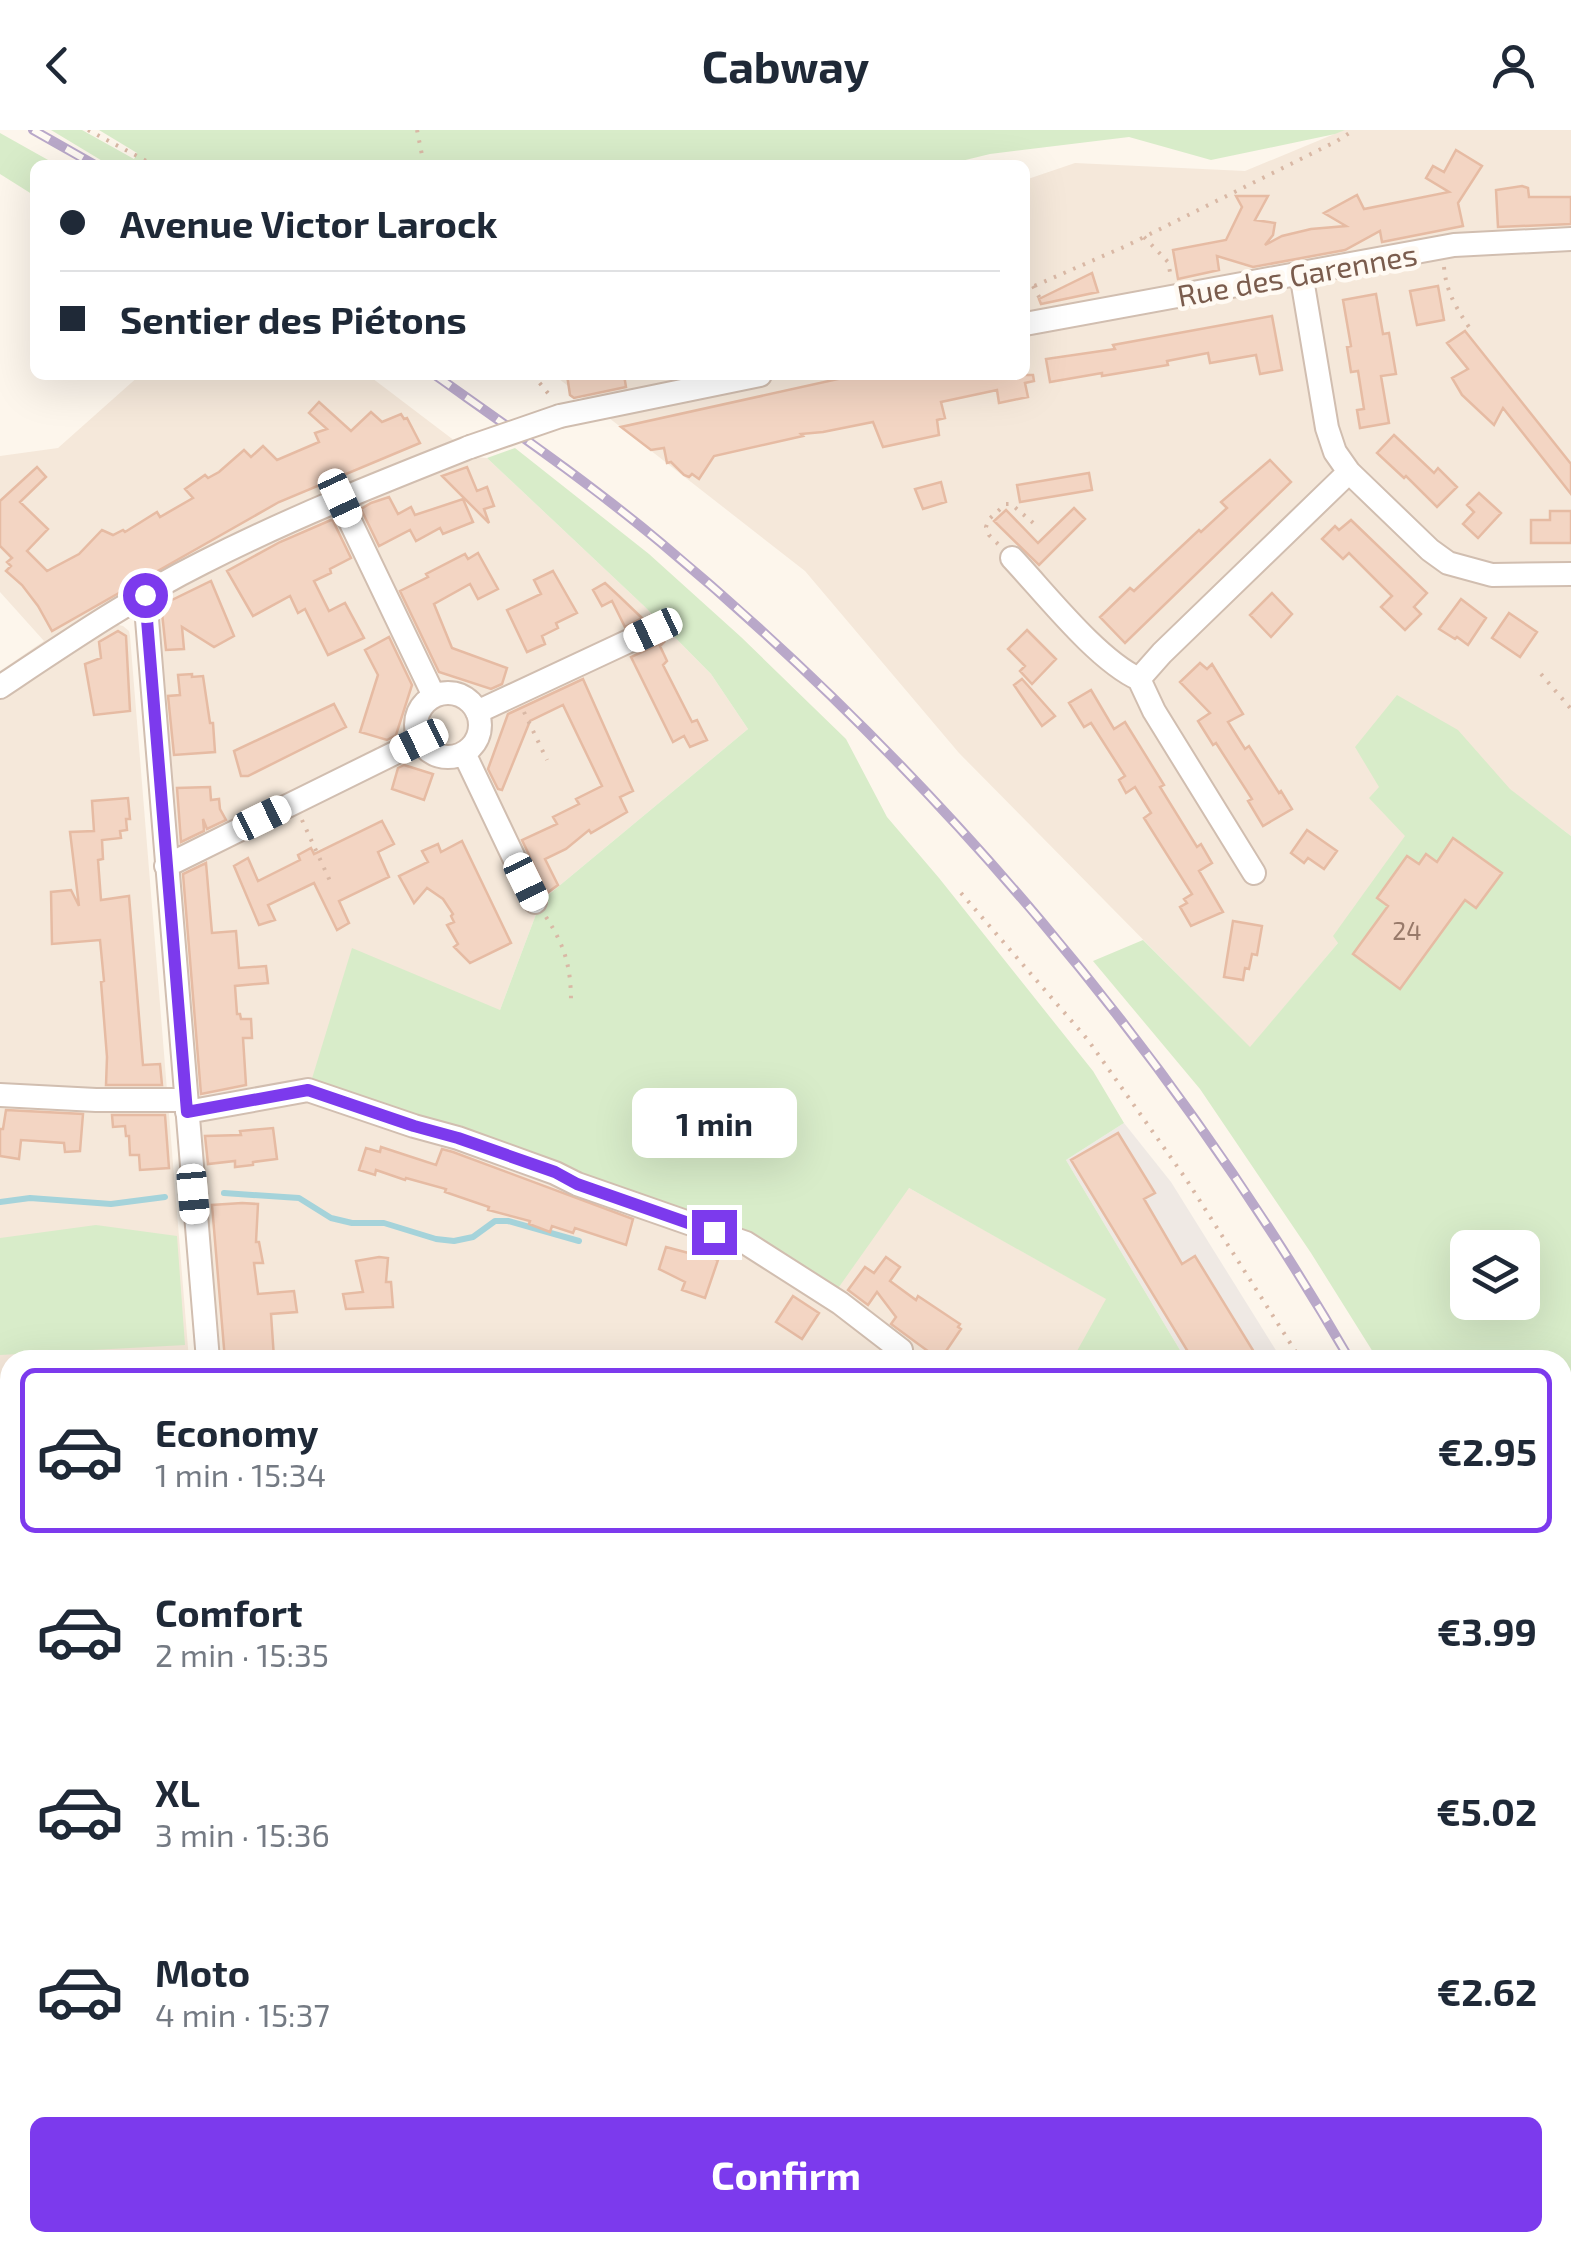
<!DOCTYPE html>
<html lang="en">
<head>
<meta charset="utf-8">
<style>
	:root { --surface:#fff; --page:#f6f6f7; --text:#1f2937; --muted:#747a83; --line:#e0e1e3; --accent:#7c3aed }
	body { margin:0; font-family:"Exo 2",sans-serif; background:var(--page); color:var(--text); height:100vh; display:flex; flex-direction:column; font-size:38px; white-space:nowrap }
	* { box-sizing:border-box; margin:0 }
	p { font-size:32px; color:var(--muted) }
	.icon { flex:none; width:55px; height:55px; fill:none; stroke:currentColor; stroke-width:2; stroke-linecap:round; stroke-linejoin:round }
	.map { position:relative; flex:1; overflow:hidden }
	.sheet { position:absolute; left:0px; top:1220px; width:1572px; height:902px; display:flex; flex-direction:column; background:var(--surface); border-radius:30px 30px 0 0; box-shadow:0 10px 40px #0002 }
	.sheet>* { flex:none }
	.hud { position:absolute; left:30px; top:30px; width:1000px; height:220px; border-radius:15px; box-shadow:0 10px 40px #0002; display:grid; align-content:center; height:220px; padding:0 30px; background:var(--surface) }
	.fabs { position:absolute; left:1450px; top:1100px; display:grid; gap:20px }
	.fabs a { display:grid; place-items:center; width:90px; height:90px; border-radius:15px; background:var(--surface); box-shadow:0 10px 40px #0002; font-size:50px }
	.end { position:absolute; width:45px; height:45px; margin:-22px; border:12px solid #7c3aed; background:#fff; box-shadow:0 0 0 5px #fff }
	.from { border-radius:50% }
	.bubble { position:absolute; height:70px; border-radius:15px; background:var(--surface); box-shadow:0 10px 40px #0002; font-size:32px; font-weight:700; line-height:70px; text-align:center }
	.car { position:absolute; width:30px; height:60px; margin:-30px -15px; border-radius:12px; box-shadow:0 0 8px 2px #0007; background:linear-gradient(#fff 24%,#345 0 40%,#fff 0 76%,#345 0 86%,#fff 0) }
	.hud b { display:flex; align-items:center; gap:35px; height:95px; font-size:38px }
	.hud b+b { border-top:2px solid var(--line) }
	.hud i { width:25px; height:25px; background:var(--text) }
	ul { padding:18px 0 0; list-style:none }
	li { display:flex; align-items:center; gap:30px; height:165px; margin:0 20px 15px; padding:0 10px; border:5px solid transparent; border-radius:15px }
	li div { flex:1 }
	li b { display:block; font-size:38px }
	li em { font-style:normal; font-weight:700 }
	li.selected { border-color:var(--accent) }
	li>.icon { width:90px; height:90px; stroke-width:1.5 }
	.action { display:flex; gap:20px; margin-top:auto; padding:20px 30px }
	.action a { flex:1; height:115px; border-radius:15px; background:var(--accent); color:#fff; font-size:40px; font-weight:700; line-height:115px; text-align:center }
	header { display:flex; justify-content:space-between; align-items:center; height:130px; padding:0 30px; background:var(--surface); font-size:45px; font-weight:700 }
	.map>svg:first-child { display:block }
</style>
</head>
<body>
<header><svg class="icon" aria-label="back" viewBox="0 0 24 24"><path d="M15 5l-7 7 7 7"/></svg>Cabway<svg class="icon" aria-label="person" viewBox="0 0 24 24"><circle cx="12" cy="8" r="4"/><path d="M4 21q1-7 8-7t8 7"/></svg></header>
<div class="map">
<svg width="1571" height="2121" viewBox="0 0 1571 2121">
	<rect width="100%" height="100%" fill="#fdf6ec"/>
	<path fill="#f5e8da" d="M1344 0H1571V706L1509 659 1338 813 1250 918 959 623 805 441 554 245H1025V50L1075 33 1245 41Z
		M140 245H368L476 327 487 328 644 476 711 544 748 599 541 771 500 880 310 955 721 1100 909 1058 1107 1169 1073 1230H203L141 464 0 553V541L44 511 0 462V326L58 318Z
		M115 494 123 496 129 501 130 506 189 1230H10V1464L0 1465V565Z
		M1571 1314V1597L1563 1580 1562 1315Z
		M10 1480V1664H0V1481Z
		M1563 1880 1571 1895V2121H471L473 2112H1562Z"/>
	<path fill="#efe9e4" d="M1124 993 1171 1052 1282 1230H1186L1066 1030Z"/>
	<path fill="#d8ecc9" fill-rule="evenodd" d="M51 0H82L134 29 137 23 99 0H1345L1335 4 1211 30 1129 7 990 24 945 35H109Z
		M0 3 57 35H35V66L0 44Z
		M515 318 649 424 741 507 846 609 887 687 939 748 1093 941 1124 993 1066 1030 1186 1230H1072L1106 1169 909 1058 834 1164 676 1084 674 1075 640 1064 630 1068 310 955 352 818 500 880 541 771 748 599 711 544 644 476 487 328Z
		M1397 565 1458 600 1510 659 1571 706V1314L1563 1315 1562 1230H1378L1311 1123 1200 959 1093 831 1143 810 1250 917 1338 813 1333 806 1405 706 1369 668 1379 657 1355 617ZM1468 1118H1522V1172H1468Z
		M96 1095 177 1106 185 1215 0 1225V1108Z
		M10 1824V1970L0 1961V1831Z
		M1563 2107 1571 2111V2121H1380L1378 2113 1562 2112Z"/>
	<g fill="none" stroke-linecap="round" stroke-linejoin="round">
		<path stroke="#a5d3da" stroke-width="6" d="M224 1063 299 1068 331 1088 352 1093H384L436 1109 454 1111 473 1107 495 1091H508L579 1111
			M0 1072 30 1068 111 1074 165 1067"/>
	</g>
	<path fill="#f3d5c3" stroke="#e6bba3" stroke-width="2.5" d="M1456 20 1482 36 1458 73 1463 96 1382 112 1380 101 1345 120 1253 137 1217 126 1219 140 1178 149 1173 120 1226 110 1242 77 1236 66H1268L1255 90 1275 93 1273 105 1265 115 1282 106 1311 99 1346 96 1324 83 1357 65 1364 79 1449 62 1426 48 1433 36 1444 42Z
		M1522 56 1528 58 1529 67H1571V94L1498 97 1496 60Z
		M1092 143 1098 162 1041 174 1039 169Z
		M1438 156 1444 190 1417 195 1410 161Z
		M1376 164 1383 204 1389 203 1396 244 1381 246 1389 293 1360 298 1357 280 1364 279 1358 241 1351 242 1347 217 1351 216 1343 170Z
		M1272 186 1282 240 1260 244 1256 225 1210 233 1208 223 1167 231 1168 235 1102 246V243L1050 252 1046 229 1115 219 1113 215Z
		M1465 201 1571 334V364L1503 278 1494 295 1462 265 1452 248 1468 239 1447 213Z
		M567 245H624L626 257 574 268 570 265Z
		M856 245H1033L1034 251 1025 253 1028 267 999 273 997 260 941 272 945 288 937 290 939 305 883 317 873 292 823 302 801 304 803 306 714 326 699 349 692 344 689 347 684 345 671 332 667 333 664 318 651 320 621 297Z
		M319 272 351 301 371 282 382 292 401 284 404 289 407 288 420 313 279 372 52 501 38 476 22 455 6 441 11 436 7 432 12 428 0 416V371L37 337 46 347 20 372 48 399 27 421 47 441 79 424 102 400 113 405 123 400 125 402 157 382 160 387 193 368 185 359 205 345 208 348 219 342 244 320 251 327 263 316 277 330 319 312 315 303 327 299 309 283Z
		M1394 305 1434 343 1438 338 1457 357 1437 377 1406 346 1404 348 1377 323Z
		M1270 330 1291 352 1125 513 1100 487 1130 458 1134 461 1199 400 1201 402 1227 378 1221 372Z
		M467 337 477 361 487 357 494 376 484 379 489 393 442 346Z
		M1089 343 1092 360 1020 372 1017 355Z
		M941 352 946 372 923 379 915 359Z
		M1479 363 1501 383 1478 408 1463 394 1474 382 1467 375Z
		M389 367 398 384 411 377 415 385 463 369 473 392 443 404 440 398 416 411 410 400 379 416 361 379 371 373Z
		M1074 378 1085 389 1039 435 994 391 1006 380 1038 413Z
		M1550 381H1571V413H1531V390H1550Z
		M331 390 333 391 351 428 330 439 331 443 314 451 329 481 345 473 364 508 328 525 305 479 298 483 290 466 253 486 227 441 280 412Z
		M1351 390 1427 463 1414 477 1421 484 1405 500 1381 477 1392 466 1349 423 1343 429 1322 409 1335 396 1339 400Z
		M478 423 498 459 478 469 470 454 434 474 452 518 507 538 502 554 491 559 439 542 400 461 428 447 426 444 465 424 468 429Z
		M553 441 577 483 556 493 558 498 542 506 545 514 527 522 507 480 541 464 534 450Z
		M211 451 234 506 214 517 182 497 184 519 166 520 162 483 170 471Z
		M605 453 620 467 642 488 625 497 612 471 602 476 593 460Z
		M1272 463 1292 484 1271 507 1250 485Z
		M1461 469 1486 488 1468 515 1457 507 1455 509 1439 499Z
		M1509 483 1537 502 1520 527 1492 508Z
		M1027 500 1056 529 1032 554 1020 541 1025 536 1008 519Z
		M118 501 126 506 130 581 94 585 85 534 101 528 99 512Z
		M389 507 412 555 396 605 387 610 360 602 378 545 365 520Z
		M665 511 660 516 667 531 663 535 692 592 697 590 707 610 690 617 684 606 673 612 631 527Z
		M1200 533 1207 539 1212 534 1243 584 1228 592 1245 619 1249 616 1279 663 1281 661 1292 679 1263 696 1248 671 1252 669 1216 613 1213 615 1198 591 1210 583 1180 552Z
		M192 544V547L203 546 210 593H213L215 622 174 625 168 566 180 565 178 545Z
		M583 549 633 661 620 667 627 682 591 703 589 700 566 719 545 729 558 755 547 763 522 710 557 694 553 687 579 674 576 669 602 656 563 575 530 591 502 660 498 659 488 639 508 584Z
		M1022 549 1055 586 1042 596 1014 555Z
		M1091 560 1114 599 1125 592 1164 655 1160 657 1197 717 1201 714 1212 733 1199 741 1223 782 1191 796 1180 777 1187 773 1184 769 1192 764 1144 688 1151 683 1135 657 1126 663 1119 650 1125 646 1091 593 1084 597 1069 573Z
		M334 574 346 597 248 646H241L234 621Z
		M404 635 433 644 424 670 392 659 398 638Z
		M210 657 211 670 219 669 220 679 226 690 207 699 203 689 204 701 181 712 177 658Z
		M128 668 130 689H126L127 700 120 701 121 708 102 710 103 729 98 730 101 770 129 766 143 935 160 934 162 955H106L107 927 101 852 104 851 100 810 52 814 51 762 71 760 79 776 70 702 94 701 92 671Z
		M382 691 394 714 378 722 389 747 339 771 349 793 337 800 314 753 268 775 275 790 259 795 234 736 248 728 258 751 300 730 298 725 311 718 314 724Z
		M1307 700 1337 721 1324 739 1308 728 1304 733 1291 723Z
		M1453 708 1502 743 1476 778 1465 770 1400 859 1353 824 1388 776 1377 768 1407 726 1419 734 1426 724 1437 732Z
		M462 711 511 813 470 833 454 817 458 814 447 795 454 792 451 786 453 784 443 769 427 758 414 773 399 746 428 732 422 721 438 714 441 722Z
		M206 733 212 803 236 801 239 838 266 836 268 853 235 856 237 884H240L241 889H251L252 908H243L246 955 201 964 183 744Z
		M1233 791 1262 796 1257 825 1252 824 1249 839 1245 838 1243 850 1224 847Z
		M6 980 83 984 80 1021 65 1022 64 1013 21 1010 19 1029 0 1026V999H3Z
		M112 985H165L169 1038 140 1040 139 1025H130L129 1006H126L125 996 113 997Z
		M273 998 277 1029 253 1032V1035L235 1037V1031L208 1034 205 1006 241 1005 240 1001Z
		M1118 1003 1155 1063 1144 1069 1182 1134 1195 1126 1259 1230H1193L1071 1030Z
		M381 1017 436 1035 442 1019 453 1022 633 1089 626 1115 575 1098 573 1103 552 1096 550 1102 529 1094 530 1091 488 1080 489 1077 445 1062 446 1059 406 1048 405 1050 376 1040 375 1045 359 1040 366 1018 380 1022Z
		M242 1073 258 1074 256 1112H259L263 1133H254L258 1164 294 1161 297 1182 271 1184 274 1228 225 1230 212 1075Z
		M666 1117 696 1125 697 1122 718 1130 705 1168 682 1160 685 1152 659 1139Z
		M379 1127 388 1128 386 1152H391L393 1177 346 1179 343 1164 363 1162 356 1131Z
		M886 1127 900 1137 890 1151 916 1170 918 1166 960 1194 958 1197 961 1199 940 1230 891 1194 896 1187 877 1162 868 1175 848 1160 865 1137 874 1143Z
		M793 1166 819 1183 802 1209 776 1192Z"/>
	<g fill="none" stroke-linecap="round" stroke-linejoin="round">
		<defs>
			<path id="street" d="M1301 143 1327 298 1335 322 1349 342 1430 420 1448 433 1492 445 1571 444
				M1025 194 1454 115 1571 109
				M560 286 760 245
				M339 368 434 566
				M1012 428C1045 463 1097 530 1139 549
				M145 465 208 1230
				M0 557C66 513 132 468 202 433 290 388 379 353 470 317
				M416 595a32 32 0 1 1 64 0a32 32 0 1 1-64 0Z
				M477 582 659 497
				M464 623 535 772
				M166 736 419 611
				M1254 743 1154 581 1139 549 1162 523 1349 342
				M0 965 96 970H185
				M187 982 308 960 414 996 458 1008 555 1043 577 1054 746 1113 840 1173 901 1220
				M1106 2112 1107 2121
				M562 2121 563 2112
				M649 2121 650 2112"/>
			<path id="secondary" d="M0 1470H10
				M1562 1859 1571 1875"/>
		</defs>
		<use href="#street" stroke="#d1beb0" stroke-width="26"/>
		<use href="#secondary" stroke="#d6c0b0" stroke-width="36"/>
		<path stroke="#d9b8a5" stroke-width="4" stroke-dasharray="2.5 8" stroke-linecap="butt" d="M88 0 154 35
			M417 0 424 35
			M1144 107 1168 132 1171 147
			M1444 137C1446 161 1456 178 1469 197
			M1033 156 1042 172
			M1025 160 1126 116 1337 11 1354 0
			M533 245 552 268
			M998 414 989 405 986 397 989 389 1006 374H1011L1038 397
			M1541 544 1571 579
			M524 582 547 630
			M302 690 330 751
			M961 763 1088 910 1186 1049 1301 1230
			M546 787C565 816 571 837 571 872
			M1562 2106 1571 2110"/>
		<use href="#street" stroke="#fff" stroke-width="22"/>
		<use href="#secondary" stroke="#fff" stroke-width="32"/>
		<defs>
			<path id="rail" d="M33 0 95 35
				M435 245C511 299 588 352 660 412 936 642 1170 920 1350 1230
				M1562 1662 1571 1681"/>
		</defs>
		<use href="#rail" stroke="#b9a8c9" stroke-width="10"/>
		<use href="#rail" stroke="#fffaf3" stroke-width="6" stroke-dasharray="19" stroke-linecap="butt"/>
		<defs>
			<path id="street-bridge" d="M470 317 560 286"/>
		</defs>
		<use href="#street-bridge" stroke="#d1beb0" stroke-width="26" stroke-linecap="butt"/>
		<use href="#street-bridge" stroke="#fff" stroke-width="22"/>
	</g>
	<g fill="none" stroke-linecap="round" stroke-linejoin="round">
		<path stroke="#7c3aed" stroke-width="12" d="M145 465 187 982 308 960 414 996 458 1008 555 1042 577 1054 714 1102"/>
	</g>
	<g text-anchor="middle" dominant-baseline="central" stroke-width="9" stroke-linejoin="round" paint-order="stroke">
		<g font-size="25" fill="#987a6a">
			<text x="1407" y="800">24</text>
		</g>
		<g font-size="30" fill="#7a5c4d" stroke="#fffaf3">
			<text transform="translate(1297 144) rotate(-10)">Rue des Garennes</text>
		</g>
	</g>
</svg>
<div class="fabs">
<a><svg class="icon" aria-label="layers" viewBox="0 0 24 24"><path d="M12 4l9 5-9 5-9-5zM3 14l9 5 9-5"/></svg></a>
</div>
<i class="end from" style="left:145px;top:465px"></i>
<i class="end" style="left:714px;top:1102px"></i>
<div class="bubble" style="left:632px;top:958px;width:165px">1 min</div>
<i class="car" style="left:340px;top:368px;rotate:155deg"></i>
<i class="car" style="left:653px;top:500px;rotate:245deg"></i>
<i class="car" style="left:419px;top:611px;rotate:244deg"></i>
<i class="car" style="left:262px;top:688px;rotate:64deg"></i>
<i class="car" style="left:526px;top:752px;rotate:154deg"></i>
<i class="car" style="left:193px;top:1064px;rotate:175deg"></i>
<div class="hud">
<b><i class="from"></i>Avenue Victor Larock</b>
<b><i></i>Sentier des Piétons</b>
</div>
<section class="sheet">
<ul>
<li class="selected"><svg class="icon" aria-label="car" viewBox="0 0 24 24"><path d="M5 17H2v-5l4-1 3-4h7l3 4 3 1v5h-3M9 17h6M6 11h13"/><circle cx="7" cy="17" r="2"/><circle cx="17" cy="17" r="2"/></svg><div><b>Economy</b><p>1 min · 15:34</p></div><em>€2.95</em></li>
<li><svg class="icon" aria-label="car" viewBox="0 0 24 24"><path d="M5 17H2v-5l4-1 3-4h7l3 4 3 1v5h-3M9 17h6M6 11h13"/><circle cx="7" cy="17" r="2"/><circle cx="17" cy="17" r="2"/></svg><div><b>Comfort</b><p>2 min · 15:35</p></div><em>€3.99</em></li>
<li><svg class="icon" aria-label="car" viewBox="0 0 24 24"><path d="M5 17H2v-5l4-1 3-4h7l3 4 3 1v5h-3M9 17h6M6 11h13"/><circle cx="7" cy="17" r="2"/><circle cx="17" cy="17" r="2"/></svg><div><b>XL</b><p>3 min · 15:36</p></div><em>€5.02</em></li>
<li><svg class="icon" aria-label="car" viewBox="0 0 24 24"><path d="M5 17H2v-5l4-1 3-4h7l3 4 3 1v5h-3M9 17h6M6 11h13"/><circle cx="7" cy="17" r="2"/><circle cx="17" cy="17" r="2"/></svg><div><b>Moto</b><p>4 min · 15:37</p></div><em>€2.62</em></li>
</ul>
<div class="action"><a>Confirm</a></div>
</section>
</div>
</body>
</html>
